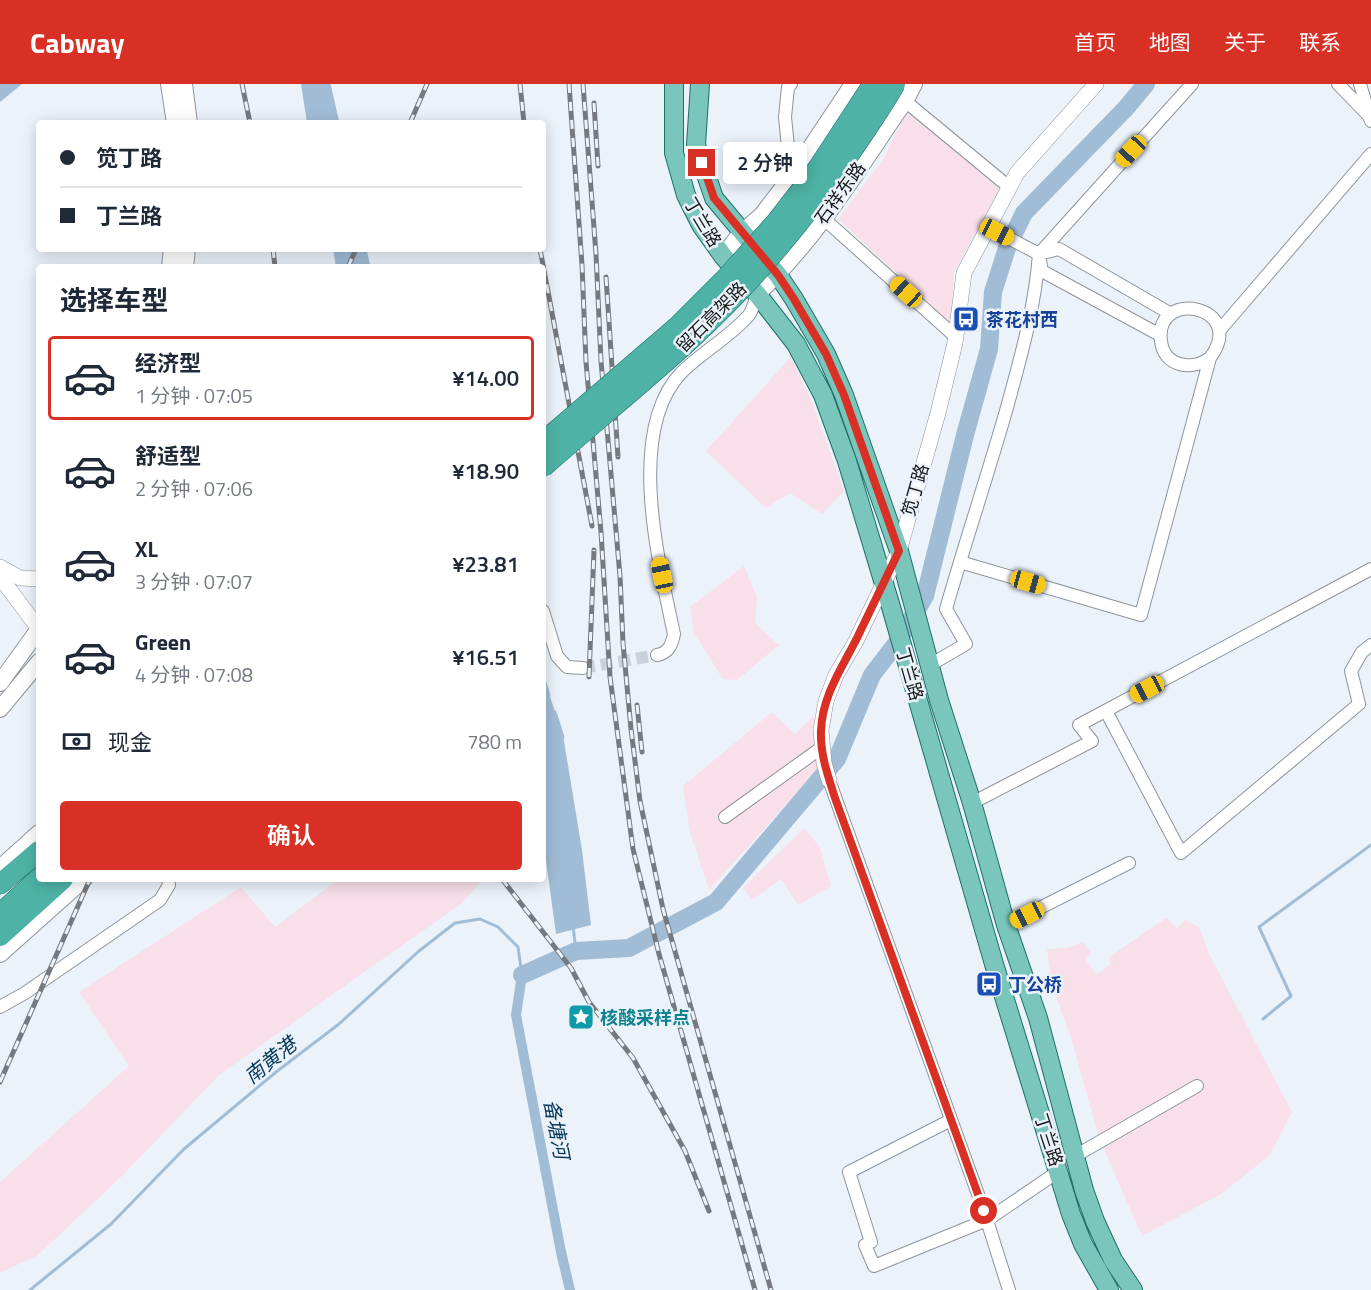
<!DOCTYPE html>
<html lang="zh">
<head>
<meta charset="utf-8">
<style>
	:root { --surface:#fff; --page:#f2f2f3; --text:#1f2937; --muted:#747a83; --line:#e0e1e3; --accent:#d93025 }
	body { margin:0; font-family:"Titillium Web","Noto Sans SC",sans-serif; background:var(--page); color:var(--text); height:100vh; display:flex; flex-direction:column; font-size:22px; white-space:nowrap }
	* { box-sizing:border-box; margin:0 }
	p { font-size:20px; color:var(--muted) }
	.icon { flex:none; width:33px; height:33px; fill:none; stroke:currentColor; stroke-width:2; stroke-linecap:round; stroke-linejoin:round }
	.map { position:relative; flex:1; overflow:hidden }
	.panel { position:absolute; left:36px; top:180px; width:510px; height:618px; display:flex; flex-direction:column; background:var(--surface); border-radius:6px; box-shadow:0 3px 15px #0003 }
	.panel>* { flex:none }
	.guide { position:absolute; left:36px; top:36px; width:510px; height:132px; border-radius:6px; box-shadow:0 3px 15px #0003; display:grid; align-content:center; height:132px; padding:0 24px; background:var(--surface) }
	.end { position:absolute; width:27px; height:27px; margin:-14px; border:8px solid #d93025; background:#fff; box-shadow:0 0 0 3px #fff }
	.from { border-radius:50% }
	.bubble { position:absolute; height:42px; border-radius:6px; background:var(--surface); box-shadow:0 3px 15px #0003; font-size:20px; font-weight:600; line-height:42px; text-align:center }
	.car { position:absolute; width:18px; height:36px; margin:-18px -9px; border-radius:8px; box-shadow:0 0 4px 2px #0007; background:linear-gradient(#f5c518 24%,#345 0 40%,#f5c518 0 76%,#345 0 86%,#f5c518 0) }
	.guide b { display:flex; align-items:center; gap:21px; height:57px; font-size:22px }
	.guide b+b { border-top:2px solid var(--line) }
	.guide i { width:15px; height:15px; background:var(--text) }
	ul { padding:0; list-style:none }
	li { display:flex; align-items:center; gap:18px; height:84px; margin:0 12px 9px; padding:0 12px; border:3px solid transparent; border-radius:6px }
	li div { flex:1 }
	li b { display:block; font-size:22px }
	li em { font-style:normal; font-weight:600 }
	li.selected { border-color:var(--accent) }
	li>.icon { width:54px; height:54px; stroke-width:1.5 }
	h2 { padding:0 24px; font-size:27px; line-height:72px }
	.pay { display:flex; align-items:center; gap:15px; height:66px; padding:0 24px; font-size:22px }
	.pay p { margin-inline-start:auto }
	.primary-button { display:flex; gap:12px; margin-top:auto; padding:12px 24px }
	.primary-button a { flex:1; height:69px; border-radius:6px; background:var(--accent); color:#fff; font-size:24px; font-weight:600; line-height:69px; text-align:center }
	header { display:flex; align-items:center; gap:36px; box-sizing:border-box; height:84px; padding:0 30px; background:var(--accent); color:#fff }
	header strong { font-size:28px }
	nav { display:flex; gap:33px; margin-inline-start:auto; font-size:21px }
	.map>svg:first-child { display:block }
</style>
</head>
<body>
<header>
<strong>Cabway</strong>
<nav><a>首页</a><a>地图</a><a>关于</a><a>联系</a></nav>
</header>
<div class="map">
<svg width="1371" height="1206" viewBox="0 0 1371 1206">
	<rect width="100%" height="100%" fill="#ebf2fa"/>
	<path fill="#f8dfea" d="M907 28 1000 105 954 188 951 240 838 135 882 77Z
		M791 273 812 318 844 407 822 430 790 409 766 424 706 367Z
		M744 482 757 513 755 539 779 561 737 596 723 595 694 549 690 523Z
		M772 628 795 650 813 632 816 639 814 660 818 685 709 806 690 748 683 702Z
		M804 744 820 763 831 802 798 821 781 795 752 816 743 804Z
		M339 795H480L482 797 462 819 219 991 123 1091 38 1171 0 1189V1098L129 982 79 908 241 803 275 843Z
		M1166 834 1177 844 1185 836 1199 843 1208 868 1292 1028 1270 1071 1221 1110 1142 1152 1099 1054 1072 957 1052 901 1047 865 1068 864 1083 858 1091 869 1086 876 1097 891 1111 880 1109 873Z"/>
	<path fill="#a1bdd6" d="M0 0H22L0 18Z
		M301 0H329L338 39H307Z
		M333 165H365L369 183H336Z
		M543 592 563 651 582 766 591 841 556 850 543 755Z"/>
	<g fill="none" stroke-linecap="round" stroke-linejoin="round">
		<path stroke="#a1bdd6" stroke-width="3" d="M329 0 338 39
			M365 165 369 183
			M543 592 549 611
			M555 628 563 653
			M573 842 576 867
			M1263 935 1291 912 1259 843 1371 761
			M30 1206 111 1140 184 1065 276 988 339 940 419 867 455 839 480 835 498 843 518 863 522 891"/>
		<path stroke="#a1bdd6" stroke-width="10" d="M522 891 516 931 561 1168 570 1206"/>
		<path stroke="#a1bdd6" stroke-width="18" d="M522 891 576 867 629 864 716 818 837 675 872 591 899 556 925 512 965 351 989 265 993 208 1007 164 1024 129 1126 24 1146 0"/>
		<path stroke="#cbd1d9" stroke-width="12" stroke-dasharray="12 6" stroke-linecap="butt" d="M583 584 657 571"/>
		<defs>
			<path id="minor" d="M1338 0 1369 32 1371 37
				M1360 0 1369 31
				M905 17 1009 103
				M791 93 785 33 788 3 791 0
				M823 134 956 253
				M988 141 997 148 1039 170 1059 165 1171 230
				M1040 177 1042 187 1160 251
				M1219 247 1371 70
				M960 478 1141 531 1210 274C1249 222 1154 203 1161 257 1164 283 1192 287 1210 274
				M543 527 557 572 567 583 583 584
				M657 571C669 569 672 560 674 550 659 479 625 346 682 288 702 268 730 253 749 231 753 226 755 216 757 210
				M930 581 966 560 946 525C965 459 987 393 1006 327 1020 276 1035 224 1039 170L1192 0
				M1106 627 1181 769 1359 620 1351 587 1362 568 1371 561
				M829 696 984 1127 1009 1206
				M972 719 1092 657 1079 641 1371 485
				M725 733 821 664
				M1006 841 1129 779
				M0 923 25 909 160 816 169 801 168 795
				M951 1036 849 1088 871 1158 865 1161 874 1182 987 1136 1059 1087
				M1075 1072 1197 1002"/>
			<path id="tertiary" d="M0 483 20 494 39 495
				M0 493 39 545
				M829 696 824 679 821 646 826 617 836 591 856 557 899 467 938 329 955 259 964 189 1017 89 1096 0"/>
			<path id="secondary" d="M169 0 175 39
				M184 0 189 39
				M723 172 741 149 762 131 791 93 853 0
				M170 183 172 165
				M185 183 187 165
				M757 210C816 156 860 82 905 17L914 0
				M0 599 39 545
				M0 625 39 578
				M0 784 39 749
				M0 870 84 795"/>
			<path id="primary" d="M674 0V69L686 111 701 141 723 172 757 210 796 260 823 311 847 377 891 523 994 880 1071 1130 1083 1160 1109 1206
				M700 0 696 61 714 114 778 191 794 215 826 270 844 311 899 467 939 616 972 719 1006 841 1038 934 1084 1106 1095 1137 1113 1176 1133 1206"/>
			<path id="trunk" d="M0 800 39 767
				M0 830 39 794
				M0 852 63 795"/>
		</defs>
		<use href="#minor" stroke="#8e949b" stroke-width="14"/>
		<use href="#tertiary" stroke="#8e949b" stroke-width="16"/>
		<use href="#secondary" stroke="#8e949b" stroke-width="18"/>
		<use href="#primary" stroke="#1e7067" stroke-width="20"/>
		<use href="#trunk" stroke="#1e7067" stroke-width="21"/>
		<use href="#minor" stroke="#fff" stroke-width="12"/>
		<use href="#tertiary" stroke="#fff" stroke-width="15"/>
		<use href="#secondary" stroke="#fff" stroke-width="16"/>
		<use href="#primary" stroke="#7ac6bc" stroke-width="18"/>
		<use href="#trunk" stroke="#4eb3a6" stroke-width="20"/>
		<defs>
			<path id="rail" d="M242 0 250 39
				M520 0 524 39
				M569 0 582 181 586 278 601 448 610 593 633 765 659 870 755 1206
				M583 0 596 170 601 277 620 492 623 559 631 645 640 717 663 825 771 1206
				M594 19 598 82
				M410 39 427 0
				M273 165 275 183
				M540 165 592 442
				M348 183 356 165
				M606 193 618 373
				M589 593 594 466
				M637 621 642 668
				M502 795 571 884 589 918 633 974 685 1067 709 1127
				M0 998 90 795"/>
		</defs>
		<use href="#rail" stroke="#767a7f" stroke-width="5"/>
		<use href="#rail" stroke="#ebf2fa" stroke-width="3" stroke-dasharray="9" stroke-linecap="butt"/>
		<defs>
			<path id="trunk-bridge" d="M543 358 678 242 726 194 777 137 818 84 873 0
				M543 383C592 340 643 299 691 255 752 199 806 134 853 65 867 44 882 23 895 0"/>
		</defs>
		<use href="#trunk-bridge" stroke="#1e7067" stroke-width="21" stroke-linecap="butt"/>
		<use href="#trunk-bridge" stroke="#4eb3a6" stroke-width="20"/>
	</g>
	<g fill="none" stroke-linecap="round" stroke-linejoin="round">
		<path stroke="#d93025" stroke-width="8" d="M702 79 714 114 778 191 794 215 826 270 844 311 899 467C885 496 871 525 857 554 842 584 822 612 821 647 820 670 828 692 835 714L984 1127"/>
	</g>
	<defs>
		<symbol id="bus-square" viewBox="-11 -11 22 22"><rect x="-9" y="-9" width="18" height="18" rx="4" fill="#1a4fb4" stroke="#ebf2fa"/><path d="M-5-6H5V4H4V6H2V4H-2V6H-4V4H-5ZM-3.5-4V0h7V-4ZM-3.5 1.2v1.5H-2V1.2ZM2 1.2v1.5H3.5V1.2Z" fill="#fff"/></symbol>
		<symbol id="sight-square" viewBox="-11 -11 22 22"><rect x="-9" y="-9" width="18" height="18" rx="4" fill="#0f9aa8" stroke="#ebf2fa"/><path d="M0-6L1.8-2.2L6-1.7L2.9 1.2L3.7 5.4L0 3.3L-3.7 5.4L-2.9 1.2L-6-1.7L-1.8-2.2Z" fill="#fff"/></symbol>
	</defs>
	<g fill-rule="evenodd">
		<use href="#bus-square" x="951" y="220" width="30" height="30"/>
		<use href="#bus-square" x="974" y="885" width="30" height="30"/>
		<use href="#sight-square" x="566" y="918" width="30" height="30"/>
	</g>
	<g text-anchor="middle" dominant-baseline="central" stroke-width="5" stroke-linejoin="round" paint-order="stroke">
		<g font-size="18" fill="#16181b" stroke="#ebf2fa">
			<text transform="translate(840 109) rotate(-54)">石祥东路</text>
			<text transform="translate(703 138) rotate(59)">丁兰路</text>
			<text transform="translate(711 233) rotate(-45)">留石高架路</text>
			<text transform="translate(915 406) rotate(-74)">笕丁路</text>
			<text transform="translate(910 590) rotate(74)">丁兰路</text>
			<text transform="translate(1049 1056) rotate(72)">丁兰路</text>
		</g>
		<g font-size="18" font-weight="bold" fill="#164399" stroke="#ebf2fa" text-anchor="start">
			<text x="986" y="235">茶花村西</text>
			<text x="1008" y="900">丁公桥</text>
		</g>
		<g font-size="18" font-weight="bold" fill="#0d838f" stroke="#ebf2fa" text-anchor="start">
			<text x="600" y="933">核酸采样点</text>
		</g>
		<g font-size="20" font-style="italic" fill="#07395a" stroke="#ebf2fa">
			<text transform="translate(270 976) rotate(-39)">南黄港</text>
			<text transform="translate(557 1045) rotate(79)">备塘河</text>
		</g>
	</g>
</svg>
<i class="end from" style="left:984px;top:1127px"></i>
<i class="end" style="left:702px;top:79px"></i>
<div class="bubble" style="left:723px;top:58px;width:84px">2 分钟</div>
<i class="car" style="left:1131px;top:67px;rotate:223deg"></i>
<i class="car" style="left:997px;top:148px;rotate:117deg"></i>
<i class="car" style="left:906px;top:208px;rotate:312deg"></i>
<i class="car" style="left:662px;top:491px;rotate:348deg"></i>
<i class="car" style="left:1028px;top:498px;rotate:106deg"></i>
<i class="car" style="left:1147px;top:605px;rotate:242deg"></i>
<i class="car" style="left:1027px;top:831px;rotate:243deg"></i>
<div class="guide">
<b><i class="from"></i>笕丁路</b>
<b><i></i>丁兰路</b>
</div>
<section class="panel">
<h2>选择车型</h2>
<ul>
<li class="selected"><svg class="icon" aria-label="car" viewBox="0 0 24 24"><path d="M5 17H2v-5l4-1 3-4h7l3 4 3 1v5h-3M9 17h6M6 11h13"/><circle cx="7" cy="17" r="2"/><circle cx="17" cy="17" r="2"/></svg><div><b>经济型</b><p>1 分钟 · 07:05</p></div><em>¥14.00</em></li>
<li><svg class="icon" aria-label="car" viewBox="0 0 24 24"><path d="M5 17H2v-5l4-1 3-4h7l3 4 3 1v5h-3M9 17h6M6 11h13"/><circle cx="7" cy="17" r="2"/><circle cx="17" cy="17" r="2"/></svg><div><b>舒适型</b><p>2 分钟 · 07:06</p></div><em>¥18.90</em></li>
<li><svg class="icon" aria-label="car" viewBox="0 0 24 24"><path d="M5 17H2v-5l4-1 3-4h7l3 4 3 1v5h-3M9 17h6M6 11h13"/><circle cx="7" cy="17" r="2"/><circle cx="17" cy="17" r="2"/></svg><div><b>XL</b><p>3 分钟 · 07:07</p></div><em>¥23.81</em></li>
<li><svg class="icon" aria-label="car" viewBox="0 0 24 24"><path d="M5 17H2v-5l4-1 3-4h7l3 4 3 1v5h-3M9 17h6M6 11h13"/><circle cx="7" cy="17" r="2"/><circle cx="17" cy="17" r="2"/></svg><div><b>Green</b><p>4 分钟 · 07:08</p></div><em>¥16.51</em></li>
</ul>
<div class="pay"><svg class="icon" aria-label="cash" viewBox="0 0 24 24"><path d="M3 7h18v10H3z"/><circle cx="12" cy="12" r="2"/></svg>现金<p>780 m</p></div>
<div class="primary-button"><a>确认</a></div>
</section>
</div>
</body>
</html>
